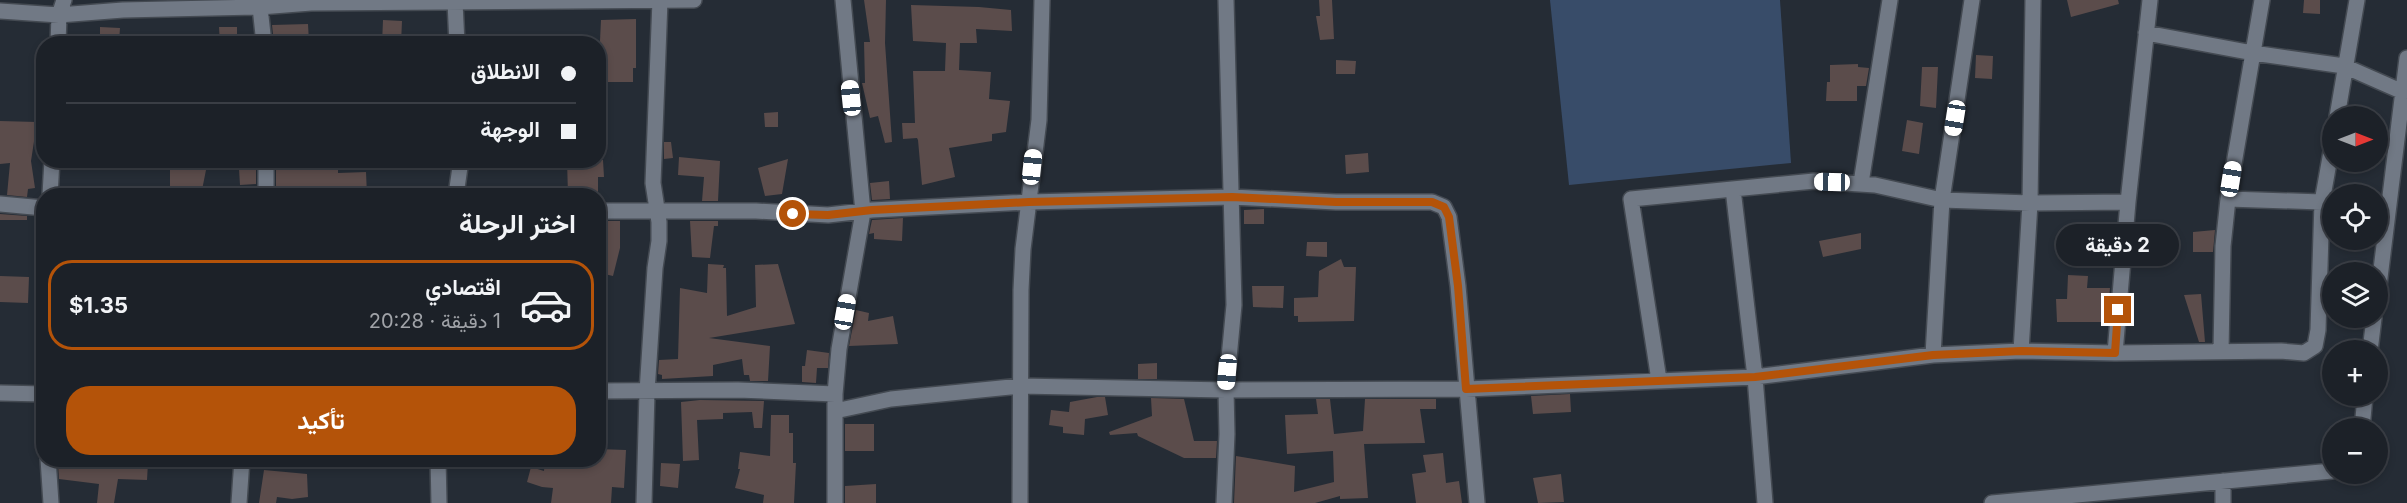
<!DOCTYPE html>
<html lang="ar">
<head>
<meta charset="utf-8">
<style>
	:root { --surface:#1c2128; --page:#252930; --text:#f1f3f6; --muted:#a0a3a8; --line:#3a3e45; --accent:#b45309 }
	body { margin:0; font-family:Inter,Vazirmatn,sans-serif; background:var(--page); color:var(--text); direction:rtl; height:100vh; display:flex; flex-direction:column; font-size:22px; white-space:nowrap }
	* { box-sizing:border-box; margin:0 }
	p { font-size:20px; color:var(--muted) }
	.icon { flex:none; width:33px; height:33px; fill:none; stroke:currentColor; stroke-width:2; stroke-linecap:round; stroke-linejoin:round }
	.map { position:relative; flex:1; overflow:hidden; direction:ltr }
	.side { position:absolute; left:36px; top:188px; width:570px; height:279px; display:flex; flex-direction:column; background:var(--surface); border-radius:24px; box-shadow:0 3px 9px #0003,0 0 0 2px var(--line); direction:rtl }
	.side>* { flex:none }
	.hud { position:absolute; left:36px; top:36px; width:570px; height:132px; border-radius:24px; box-shadow:0 3px 9px #0003,0 0 0 2px var(--line); direction:rtl; display:grid; align-content:center; height:132px; padding:0 30px; background:var(--surface) }
	.needle { width:39px; rotate:90deg }
	.fabs { position:absolute; left:2322px; top:106px; display:grid; gap:12px }
	.fabs a { display:grid; place-items:center; width:66px; height:66px; border-radius:50%; background:var(--surface); box-shadow:0 3px 9px #0003,0 0 0 2px var(--line); font-size:30px }
	.end { position:absolute; width:27px; height:27px; margin:-14px; border:8px solid #b45309; background:#fff; box-shadow:0 0 0 3px #fff }
	.from { border-radius:50% }
	.bubble { position:absolute; height:42px; border-radius:21px; background:var(--surface); box-shadow:0 3px 9px #0003,0 0 0 2px var(--line); font-size:20px; font-weight:700; line-height:42px; text-align:center; direction:rtl }
	.car { position:absolute; width:18px; height:36px; margin:-18px -9px; border-radius:8px; box-shadow:0 0 4px 2px #0007; background:linear-gradient(#fff 24%,#345 0 40%,#fff 0 76%,#345 0 86%,#fff 0) }
	.hud b { display:flex; align-items:center; gap:21px; height:57px; font-size:22px }
	.hud b+b { border-top:2px solid var(--line) }
	.hud i { width:15px; height:15px; background:var(--text) }
	ul { padding:0; list-style:none }
	li { display:flex; align-items:center; gap:18px; height:90px; margin:0 12px 9px; padding:0 18px; border:3px solid transparent; border-radius:24px }
	li div { flex:1 }
	li b { display:block; font-size:22px }
	li em { font-style:normal; font-weight:700 }
	li.on { border-color:var(--accent) }
	li>.icon { width:54px; height:54px; stroke-width:1.5 }
	h2 { padding:0 30px; font-size:27px; line-height:72px }
	.button { display:flex; gap:12px; margin-top:auto; padding:12px 30px }
	.button a { flex:1; height:69px; border-radius:24px; background:var(--accent); color:#fff; font-size:24px; font-weight:700; line-height:69px; text-align:center }
	.map>svg:first-child { display:block }
</style>
</head>
<body>
<div class="map">
<svg width="2407" height="503" viewBox="0 0 2407 503">
	<rect width="100%" height="100%" fill="#252c35"/>
	<path fill="#384c69" d="M1550 0H1780L1791 163 1569 185Z"/>
	<path fill="#5b4c4b" d="M864 0H886L885 43 892 142 885 143 878 116 870 118 862 83H865L864 42H870Z
		M1319 0H1332L1334 39 1320 40 1316 16H1320Z
		M2067 0H2118L2119 4 2071 17Z
		M2304 0H2320V14L2303 13Z
		M911 5 979 7 1011 10 1012 31 976 29 977 43H960L959 70 991 72 989 99 1010 101 1006 132 992 134V141L949 148 955 177 922 185 918 140 917 138 903 139 902 123H915L913 71H945L946 43 913 41Z
		M636 19V68H633V82H598L601 20Z
		M383 20 402 21 401 44H382Z
		M308 24 309 42 274 43 272 25Z
		M100 27 120 28 119 42 100 41Z
		M219 27H237V44H220Z
		M1976 55 1993 56 1992 79 1975 78Z
		M1336 60 1356 61 1355 74H1336Z
		M1858 64V67L1869 68 1866 86H1857V101H1826L1827 82H1830V65Z
		M1922 67H1938L1936 108 1920 106Z
		M778 112V127H765L764 113Z
		M1907 120 1923 123 1919 154 1902 151Z
		M0 121 37 122 31 161 35 188 28 189 27 197 7 195 10 163 0 164Z
		M664 142H671L673 158 664 159Z
		M1368 153 1369 172 1346 174 1345 155Z
		M679 157 720 161 718 201H702L704 177 678 175Z
		M788 159 782 194 765 196 758 168Z
		M276 160H279V163L294 161V166L326 167 338 170V173L366 172 367 195H276Z
		M567 160H603L604 177H598V195H568Z
		M170 164 207 165 201 195H170Z
		M256 168V184L240 185 239 169Z
		M889 181 890 199 872 200 870 183Z
		M1264 209V224H1244V210Z
		M0 214 27 216V220H0Z
		M903 218 902 241 874 239V233L869 234 872 220Z
		M598 221H620V248L613 276 600 273 603 261H598Z
		M690 221H718V226H714L710 258 692 257Z
		M2215 230 2213 252H2193V232Z
		M1861 233V249L1823 257 1819 241Z
		M1307 242H1327V257L1306 256Z
		M1341 259 1344 267H1356L1354 321 1298 322V316H1294V298L1318 297 1319 271Z
		M708 264 724 265 723 268H726L727 316 756 307 755 265 778 264 795 324 709 338 770 346 768 381H750L749 375H744L742 359 713 365V376L662 379V375L658 374 659 360 678 359 680 288 707 293Z
		M2068 275 2088 276 2087 288H2110L2107 322H2057L2056 299H2067Z
		M0 276 29 277 28 303 0 302Z
		M1252 286H1284L1283 308 1253 307Z
		M2201 294 2205 342H2199L2184 295Z
		M856 310 869 313 868 321 893 316 898 344 849 346Z
		M807 350 829 353 828 368H817L816 383 802 382V366H805Z
		M1157 363V379H1138V364Z
		M1570 394 1571 412 1533 414 1531 396Z
		M1097 397H1105L1108 415 1085 419 1084 435 1063 433V427L1049 425 1051 410 1069 412 1070 402Z
		M1151 398 1184 399 1194 441H1217L1216 458H1184L1138 436 1137 433 1110 435 1109 432 1152 416Z
		M1316 399H1330L1334 434 1363 431 1365 399H1436V409H1420L1425 443 1364 444 1368 498 1340 499V496L1315 503H1234L1236 456 1295 466 1294 492 1334 482 1333 451 1287 454 1285 415 1318 414Z
		M700 400 764 401 762 428H754L752 412 723 413V419L697 420 699 460 683 461 681 402Z
		M771 415H789V433H793V463H796L794 503H763L764 495 735 488 740 469H738L740 452 770 456Z
		M845 424H874V451H845Z
		M598 449 626 450 624 488 612 487 611 503H551L553 488 542 487 527 482 531 467 544 471 545 459 598 463Z
		M1443 453 1446 483 1459 481 1462 503H1416L1412 474 1426 472 1423 455Z
		M64 459H84L83 462 122 464 123 461 148 463 147 480 118 479 114 503H97L99 484 59 479 58 464H63Z
		M661 463 680 464 678 488 660 486Z
		M264 470 307 474 308 497 292 499 277 497 276 503H259Z
		M1561 474 1564 502 1538 503 1533 478Z
		M876 484V503H845V486Z"/>
	<g fill="none" stroke-linecap="round" stroke-linejoin="round">
		<defs>
			<path id="minor" d="M455 2 457 44
				M260 7 264 44
				M0 11 59 15 123 10 260 7 311 3 694 0
				M2146 33 2253 53 2344 66 2403 92
				M58 44 59 15 64 0
				M2337 117 2357 0
				M1861 183 1890 0
				M1733 189 1755 377 1765 503
				M50 195 52 160
				M266 195V160
				M456 195 461 160
				M2228 199 2322 202
				M0 204 44 208
				M598 211H756L828 215 872 210 1029 202 1232 197 1336 202H1432L1444 207 1449 217 1458 286 1477 503
				M2378 294 2407 58
				M44 302V391
				M2021 351 2030 203 2033 0
				M2221 351 2223 246 2228 199 2262 0
				M2370 351 2374 318
				M2115 353 2128 202 2150 0
				M1933 355 1942 200 1972 0
				M1659 380 1631 199 1814 181 1875 185 1942 200 2030 203 2128 202
				M598 391 738 390 835 394
				M0 393 44 394
				M835 411 891 399 1020 386 1226 390 1466 389 1755 377 1933 355 2021 351 2115 353 2281 351 2304 353 2315 346 2318 330 2322 202 2332 146
				M2362 429 2365 396
				M48 459 51 503
				M438 459 439 503
				M239 503 242 459
				M644 503 647 392 655 268 659 241V222L653 183 660 0
				M835 503V394L839 349 863 212 843 0
				M1020 503 1021 290 1023 249 1039 120 1042 0
				M1224 503 1227 434 1226 390 1234 305 1226 0
				M1992 503 2332 471
				M2223 503V481"/>
		</defs>
		<use href="#minor" stroke="#444a52" stroke-width="18"/>
		<use href="#minor" stroke="#717985" stroke-width="15"/>
	</g>
	<g fill="none" stroke-linecap="round" stroke-linejoin="round">
		<path stroke="#b45309" stroke-width="8" d="M793 214 828 215 872 210 1029 202 1232 197 1336 202H1432L1444 207 1449 217 1458 286 1466 389 1755 377 1933 355 2021 351 2115 353 2118 310"/>
	</g>
</svg>
<div class="fabs">
<a><svg class="needle" viewBox="-14 -14 28 28"><path d="M0-13l5 13h-10z" fill="#e53935"/><path d="M0 13l5-13h-10z" fill="#a0a3a8"/></svg></a>
<a><svg class="icon" aria-label="locate" viewBox="0 0 24 24"><circle cx="12" cy="12" r="6"/><path d="M12 2v4M12 18v4M2 12h4M18 12h4"/></svg></a>
<a><svg class="icon" aria-label="layers" viewBox="0 0 24 24"><path d="M12 4l9 5-9 5-9-5zM3 14l9 5 9-5"/></svg></a>
<a>+</a>
<a>−</a>
</div>
<i class="end from" style="left:793px;top:214px"></i>
<i class="end" style="left:2118px;top:310px"></i>
<div class="bubble" style="left:2056px;top:224px;width:123px">2 دقيقة</div>
<i class="car" style="left:851px;top:98px;rotate:354deg"></i>
<i class="car" style="left:1955px;top:118px;rotate:189deg"></i>
<i class="car" style="left:1032px;top:167px;rotate:6deg"></i>
<i class="car" style="left:2231px;top:179px;rotate:9deg"></i>
<i class="car" style="left:1832px;top:182px;rotate:271deg"></i>
<i class="car" style="left:845px;top:312px;rotate:10deg"></i>
<i class="car" style="left:1227px;top:372px;rotate:185deg"></i>
<div class="hud">
<b><i class="from"></i>الانطلاق</b>
<b><i></i>الوجهة</b>
</div>
<section class="side">
<h2>اختر الرحلة</h2>
<ul>
<li class="on"><svg class="icon" aria-label="car" viewBox="0 0 24 24"><path d="M5 17H2v-5l4-1 3-4h7l3 4 3 1v5h-3M9 17h6M6 11h13"/><circle cx="7" cy="17" r="2"/><circle cx="17" cy="17" r="2"/></svg><div><b>اقتصادي</b><p>1 دقيقة · 20:28</p></div><em>$1.35</em></li>
</ul>
<div class="button"><a>تأكيد</a></div>
</section>
</div>
</body>
</html>
